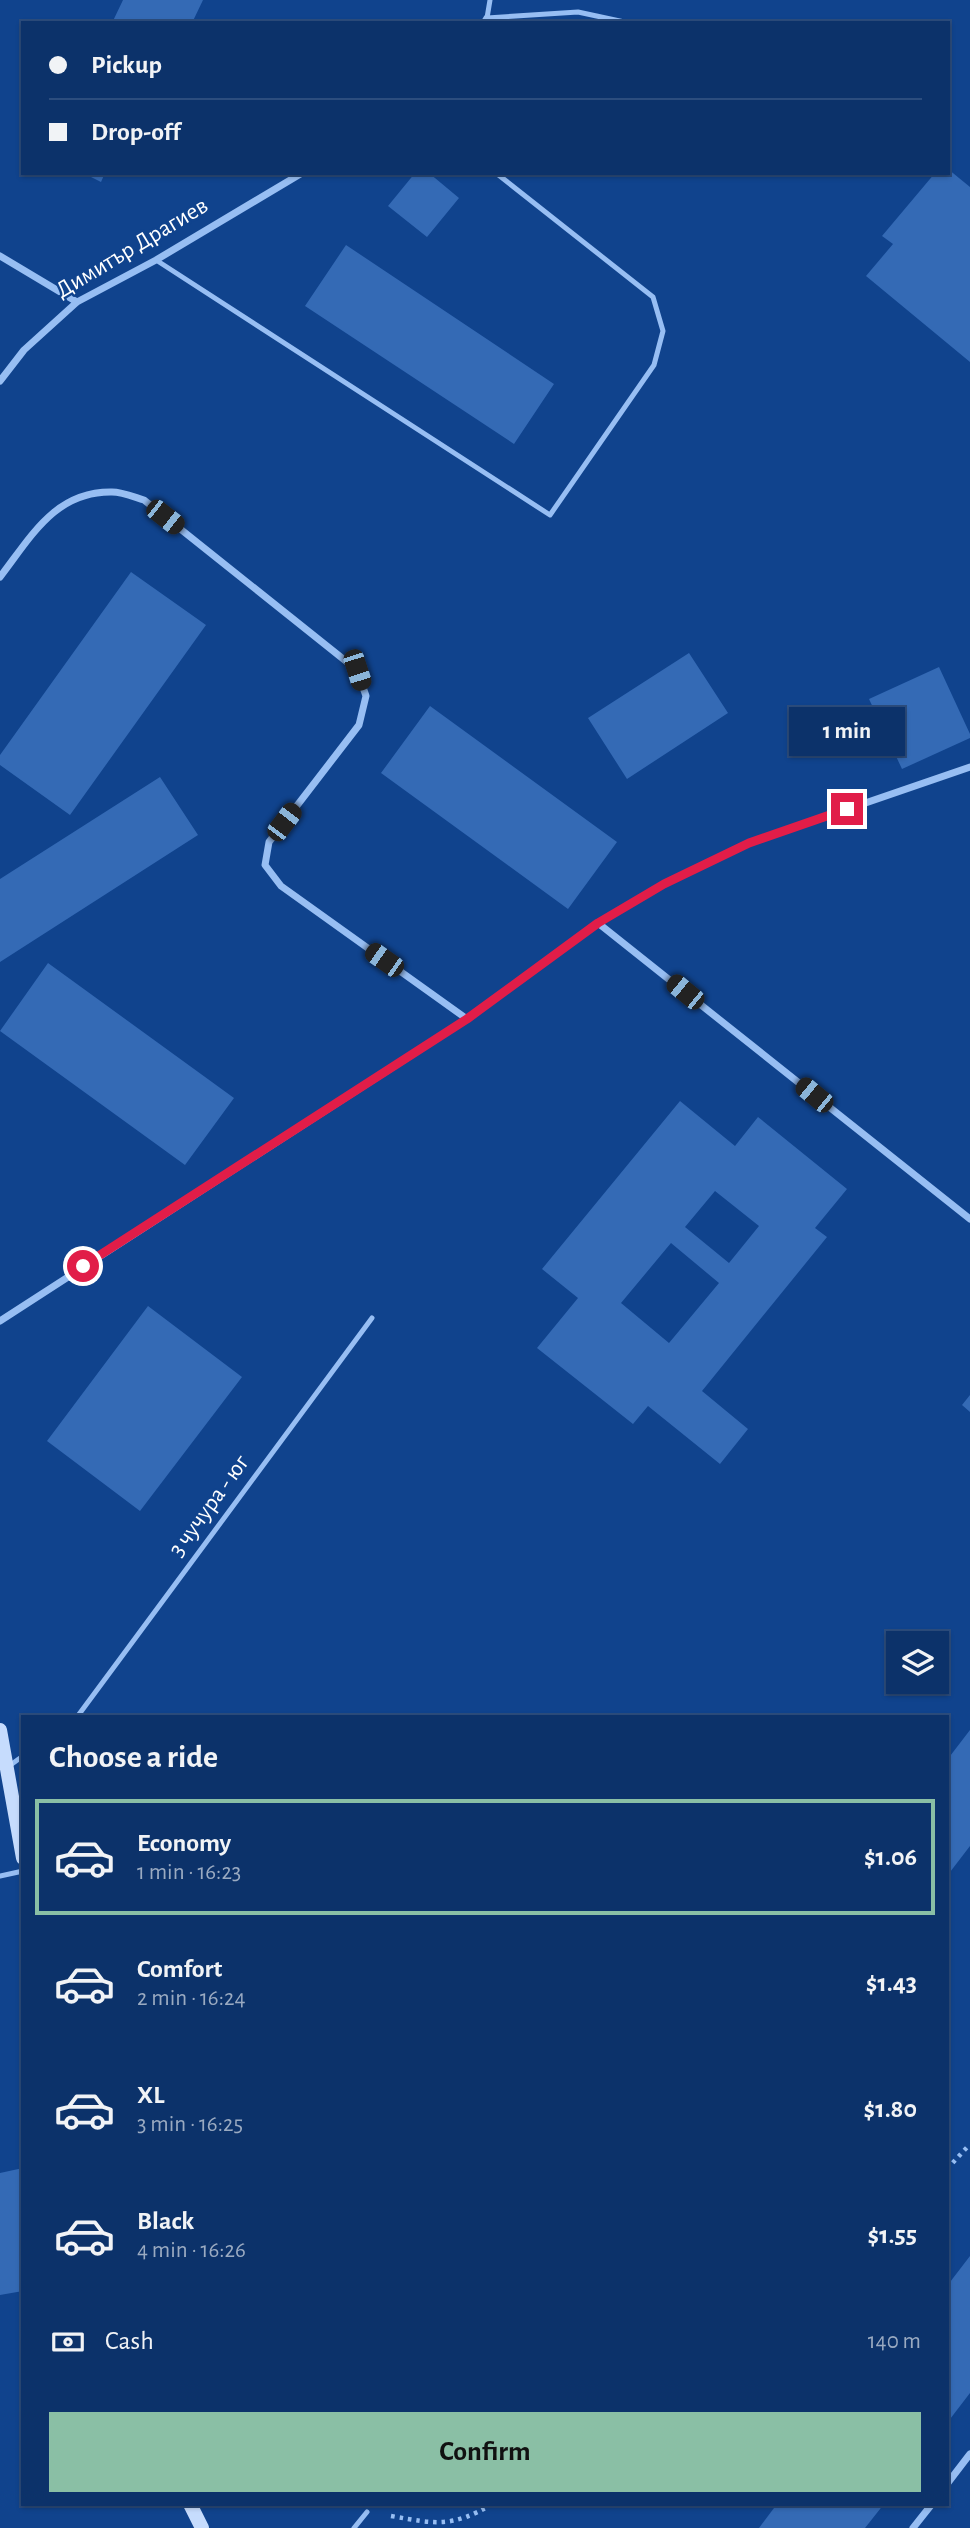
<!DOCTYPE html>
<html lang="en">
<head>
<meta charset="utf-8">
<style>
	:root { --surface:#0c326a; --page:#153a70; --text:#f1f3f6; --muted:#9aaac1; --line:#2c4d7e; --accent:#8abfa5 }
	body { margin:0; font-family:"Alegreya Sans",sans-serif; background:var(--page); color:var(--text); height:100vh; display:flex; flex-direction:column; font-size:26px; white-space:nowrap }
	* { box-sizing:border-box; margin:0 }
	p { font-size:23px; color:var(--muted) }
	.icon { flex:none; width:38px; height:38px; fill:none; stroke:currentColor; stroke-width:2; stroke-linecap:round; stroke-linejoin:round }
	.map { position:relative; flex:1; overflow:hidden }
	.sheet { position:absolute; left:21px; top:1715px; width:928px; height:791px; display:flex; flex-direction:column; background:var(--surface); border-radius:0px; box-shadow:0 2px 5px #0004,0 0 0 2px var(--line) }
	.sheet>* { flex:none }
	.top-card { position:absolute; left:21px; top:21px; width:929px; height:154px; border-radius:0px; box-shadow:0 2px 5px #0004,0 0 0 2px var(--line); display:grid; align-content:center; height:154px; padding:0 28px; background:var(--surface) }
	.controls { position:absolute; left:886px; top:1631px; display:grid; gap:14px }
	.controls a { display:grid; place-items:center; width:63px; height:63px; border-radius:0px; background:var(--surface); box-shadow:0 2px 5px #0004,0 0 0 2px var(--line); font-size:35px }
	.end { position:absolute; width:32px; height:32px; margin:-16px; border:9px solid #e11d48; background:#fff; box-shadow:0 0 0 4px #fff }
	.from { border-radius:50% }
	.bubble { position:absolute; height:49px; border-radius:0px; background:var(--surface); box-shadow:0 2px 5px #0004,0 0 0 2px var(--line); font-size:23px; font-weight:700; line-height:49px; text-align:center }
	.car { position:absolute; width:21px; height:42px; margin:-21px -10px; border-radius:9px; box-shadow:0 0 5px 2px #0007; background:linear-gradient(#222 24%,#8ab4d8 0 40%,#222 0 76%,#8ab4d8 0 86%,#222 0) }
	.top-card b { display:flex; align-items:center; gap:24px; height:66px; font-size:26px }
	.top-card b+b { border-top:2px solid var(--line) }
	.top-card i { width:18px; height:18px; background:var(--text) }
	ul { padding:0; list-style:none }
	li { display:flex; align-items:center; gap:21px; height:116px; margin:0 14px 10px; padding:0 14px; border:4px solid transparent; border-radius:0px }
	li div { flex:1 }
	li b { display:block; font-size:26px }
	li em { font-style:normal; font-weight:700 }
	li.current { border-color:var(--accent) }
	li>.icon { width:63px; height:63px; stroke-width:1.5 }
	h2 { padding:0 28px; font-size:32px; line-height:84px }
	.pay { display:flex; align-items:center; gap:18px; height:77px; padding:0 28px; font-size:26px }
	.pay p { margin-inline-start:auto }
	.button { display:flex; gap:14px; margin-top:auto; padding:14px 28px }
	.button a { flex:1; height:80px; border-radius:0px; background:var(--accent); color:#111; font-size:28px; font-weight:700; line-height:80px; text-align:center }
	.map>svg:first-child { display:block }
</style>
</head>
<body>
<div class="map">
<svg width="970" height="2528" viewBox="0 0 970 2528">
	<rect width="100%" height="100%" fill="#10438d"/>
	<path fill="#346ab5" fill-rule="evenodd" d="M123 0H203L192 23H112Z
		M948 169 970 187V362L866 276 893 244 882 236 935 173H948Z
		M83 173H105L101 182Z
		M415 173H429L459 198 427 237 388 206Z
		M346 245 554 384 514 444 305 306Z
		M131 572 206 625 70 815 0 765V755Z
		M689 653 728 713 627 779 588 718Z
		M939 667 970 734V738L902 769 869 699Z
		M430 706 617 842 568 909 381 773Z
		M160 777 198 835 0 962V879Z
		M48 963 234 1098 185 1165 0 1031Z
		M680 1101 735 1146 758 1117 847 1189 815 1228 827 1237 702 1391 748 1429 720 1464 648 1406 633 1424 537 1348 578 1298 542 1269ZM715 1191 759 1226 729 1263 685 1227ZM671 1243 719 1283 669 1343 621 1303Z
		M148 1306 242 1377 140 1511 47 1441Z
		M970 1395V1412L962 1405Z
		M970 1730V1846L947 1876V1760Z
		M23 2168V2291L0 2295V2173Z
		M970 2256V2393L947 2423V2286Z
		M777 2504H884L865 2528H759Z"/>
	<g fill="none" stroke-linecap="round" stroke-linejoin="round">
		<path stroke="#97bef3" stroke-width="4.5" stroke-dasharray="3.5 5" stroke-linecap="butt" d="M947 2169 970 2144
			M391 2516C437 2524 450 2528 493 2504"/>
		<path stroke="#97bef3" stroke-width="5" d="M490 0 487 18 578 12 629 23
			M156 260 550 515 654 365 663 331 653 297 496 173
			M77 1717 372 1318
			M9 1766 23 1756
			M0 1876 23 1871
			M354 2528 367 2512"/>
		<path stroke="#97bef3" stroke-width="7" d="M484 23 487 18
			M0 256 77 302
			M0 381 24 350 77 302 156 260 302 173
			M0 577C31 537 55 491 112 492 122 492 134 497 144 500L357 670 366 696 359 725 269 842 265 865 281 886 467 1019
			M598 923 970 1219
			M0 1321 467 1019 598 923 664 884 749 843 970 767
			M947 2484 970 2454
			M913 2528 932 2504"/>
		<path stroke="#c6dcfd" stroke-width="14" d="M0 1730 23 1858
			M190 2504 202 2528"/>
	</g>
	<g fill="none" stroke-linecap="round" stroke-linejoin="round">
		<path stroke="#e11d48" stroke-width="9" d="M83 1266 467 1019 598 923 664 884 749 843 847 809"/>
	</g>
	<g text-anchor="middle" dominant-baseline="central" stroke-width="5" stroke-linejoin="round" paint-order="stroke">
		<g font-size="24" fill="#fff" stroke="#10438d">
			<text transform="translate(132 248) rotate(-31)">Димитър Драгиев</text>
			<text transform="translate(209 1506) rotate(-54)">3 чучура - юг</text>
		</g>
	</g>
</svg>
<div class="controls">
<a><svg class="icon" aria-label="layers" viewBox="0 0 24 24"><path d="M12 4l9 5-9 5-9-5zM3 14l9 5 9-5"/></svg></a>
</div>
<i class="end from" style="left:83px;top:1266px"></i>
<i class="end" style="left:847px;top:809px"></i>
<div class="bubble" style="left:789px;top:707px;width:116px">1 min</div>
<i class="car" style="left:165px;top:517px;rotate:128deg"></i>
<i class="car" style="left:357px;top:670px;rotate:162deg"></i>
<i class="car" style="left:284px;top:822px;rotate:37deg"></i>
<i class="car" style="left:384px;top:960px;rotate:305deg"></i>
<i class="car" style="left:685px;top:992px;rotate:309deg"></i>
<i class="car" style="left:814px;top:1095px;rotate:309deg"></i>
<div class="top-card">
<b><i class="from"></i>Pickup</b>
<b><i></i>Drop-off</b>
</div>
<section class="sheet">
<h2>Choose a ride</h2>
<ul>
<li class="current"><svg class="icon" aria-label="car" viewBox="0 0 24 24"><path d="M5 17H2v-5l4-1 3-4h7l3 4 3 1v5h-3M9 17h6M6 11h13"/><circle cx="7" cy="17" r="2"/><circle cx="17" cy="17" r="2"/></svg><div><b>Economy</b><p>1 min · 16:23</p></div><em>$1.06</em></li>
<li><svg class="icon" aria-label="car" viewBox="0 0 24 24"><path d="M5 17H2v-5l4-1 3-4h7l3 4 3 1v5h-3M9 17h6M6 11h13"/><circle cx="7" cy="17" r="2"/><circle cx="17" cy="17" r="2"/></svg><div><b>Comfort</b><p>2 min · 16:24</p></div><em>$1.43</em></li>
<li><svg class="icon" aria-label="car" viewBox="0 0 24 24"><path d="M5 17H2v-5l4-1 3-4h7l3 4 3 1v5h-3M9 17h6M6 11h13"/><circle cx="7" cy="17" r="2"/><circle cx="17" cy="17" r="2"/></svg><div><b>XL</b><p>3 min · 16:25</p></div><em>$1.80</em></li>
<li><svg class="icon" aria-label="car" viewBox="0 0 24 24"><path d="M5 17H2v-5l4-1 3-4h7l3 4 3 1v5h-3M9 17h6M6 11h13"/><circle cx="7" cy="17" r="2"/><circle cx="17" cy="17" r="2"/></svg><div><b>Black</b><p>4 min · 16:26</p></div><em>$1.55</em></li>
</ul>
<div class="pay"><svg class="icon" aria-label="cash" viewBox="0 0 24 24"><path d="M3 7h18v10H3z"/><circle cx="12" cy="12" r="2"/></svg>Cash<p>140 m</p></div>
<div class="button"><a>Confirm</a></div>
</section>
</div>
</body>
</html>
